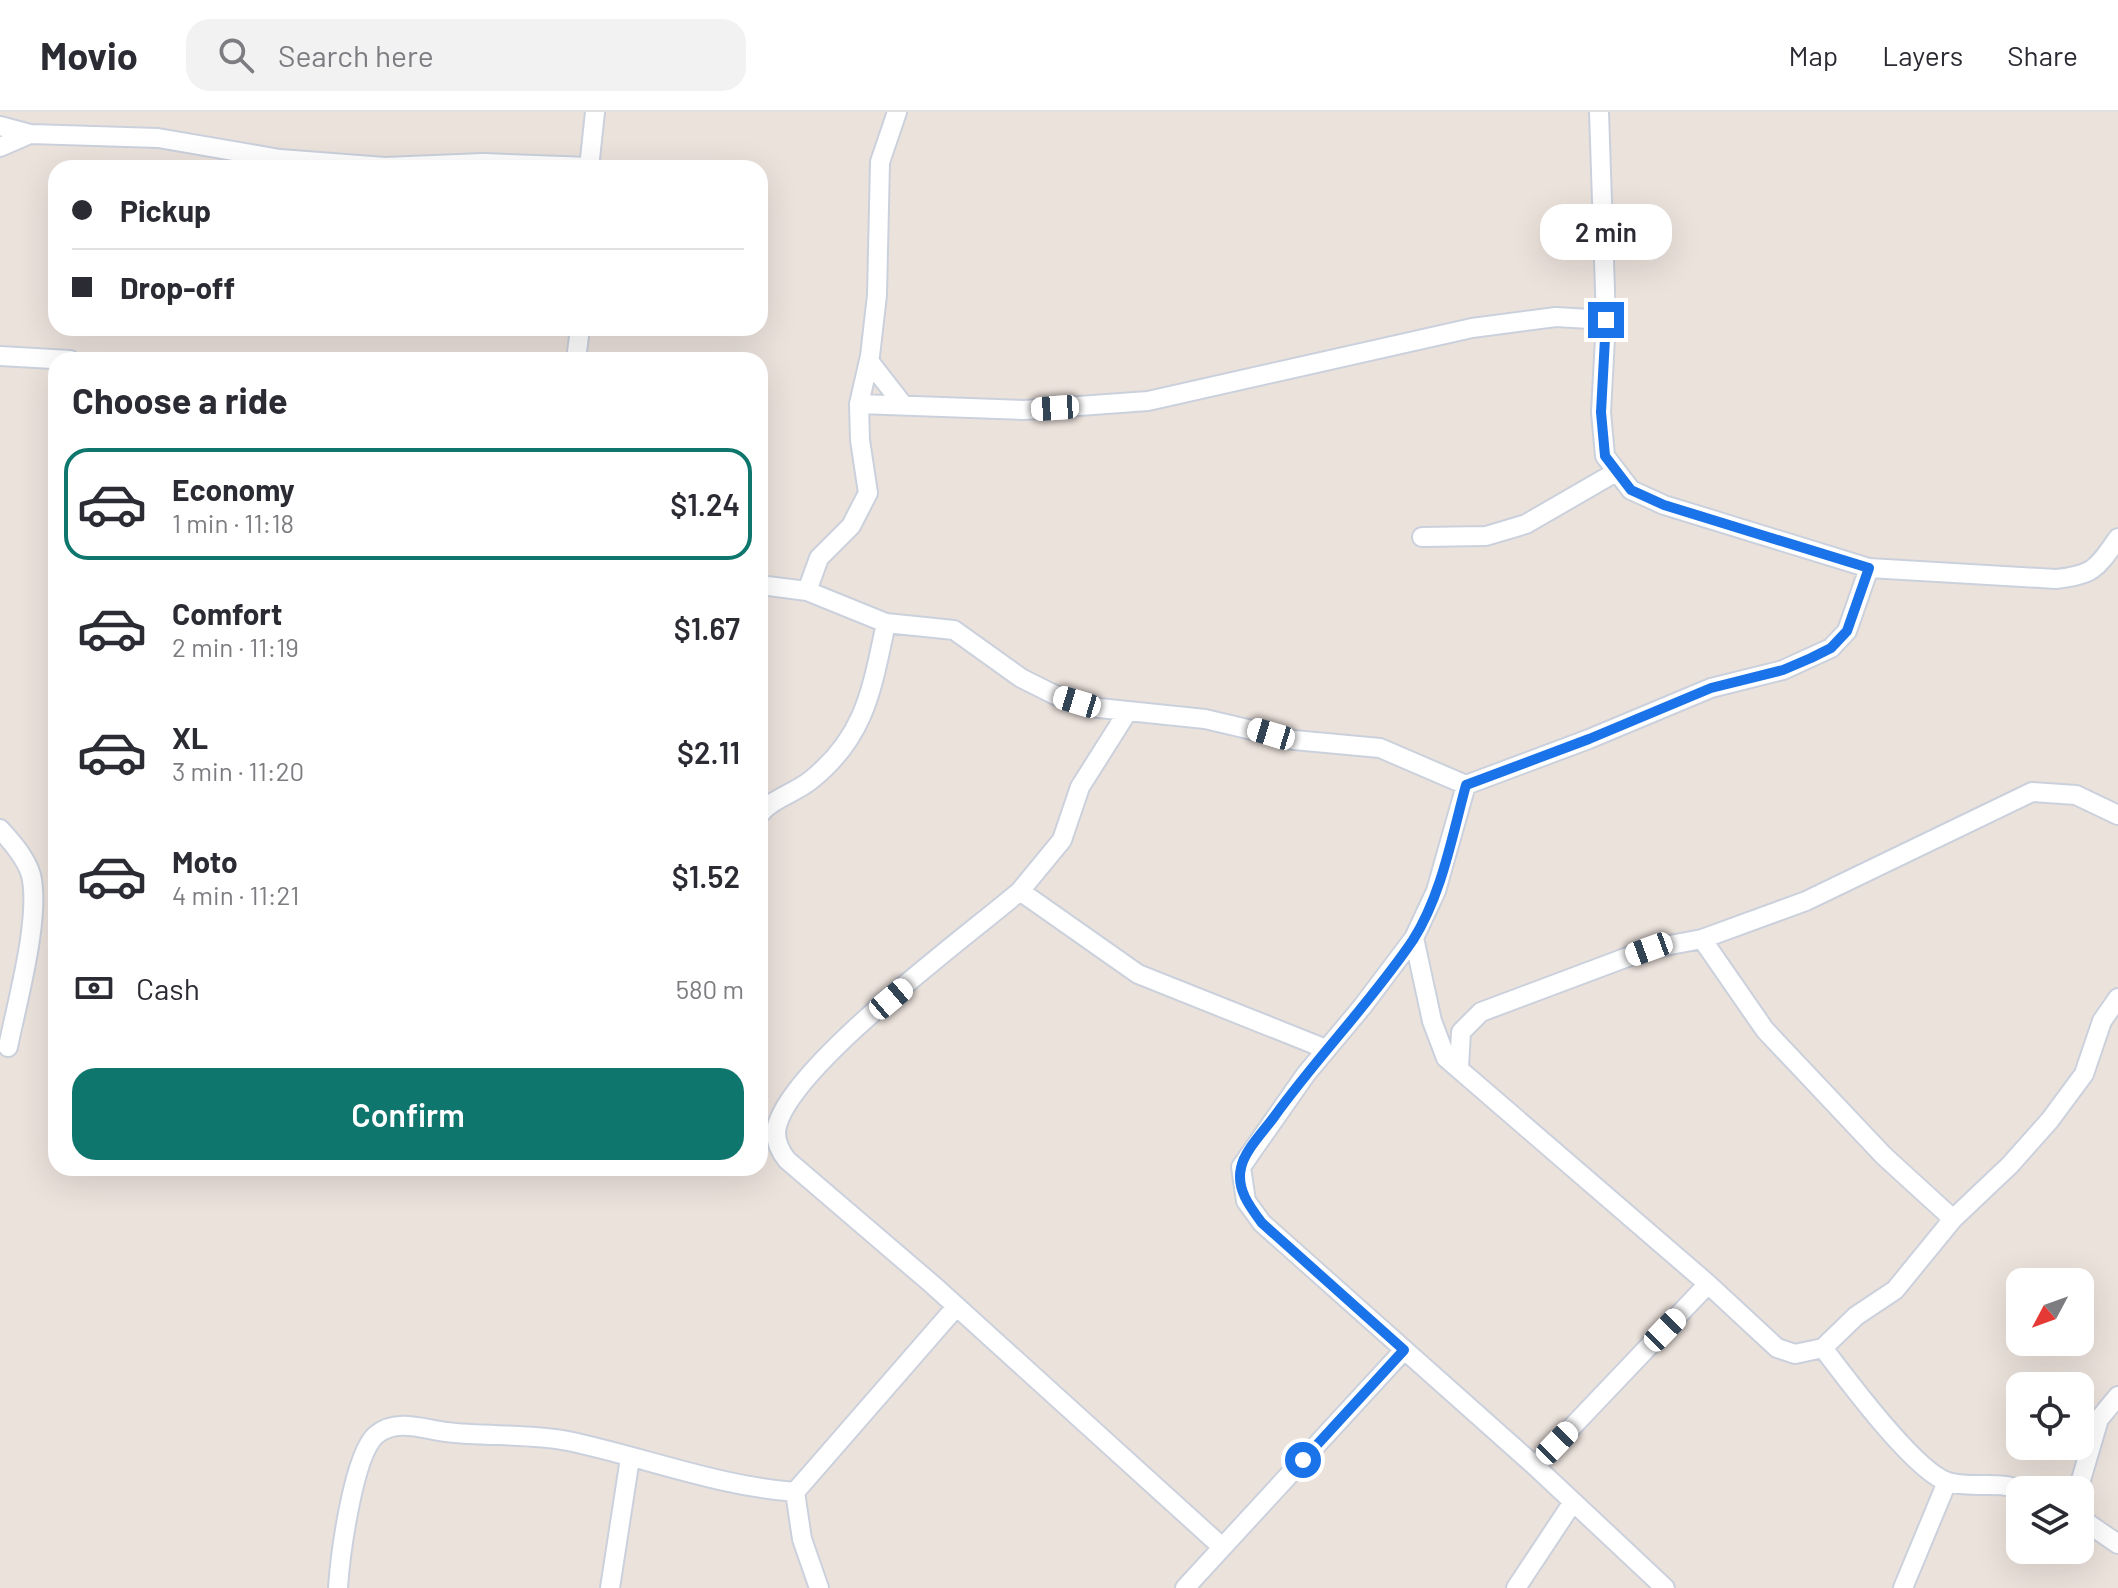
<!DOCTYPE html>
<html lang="en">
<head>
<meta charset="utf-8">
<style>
	:root { --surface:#fff; --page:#f2f2f3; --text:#2b2b33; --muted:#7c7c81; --line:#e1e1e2; --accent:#0f766e }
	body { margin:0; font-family:Barlow,sans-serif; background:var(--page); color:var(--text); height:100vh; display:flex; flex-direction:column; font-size:30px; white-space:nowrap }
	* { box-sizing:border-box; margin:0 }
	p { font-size:26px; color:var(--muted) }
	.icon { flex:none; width:44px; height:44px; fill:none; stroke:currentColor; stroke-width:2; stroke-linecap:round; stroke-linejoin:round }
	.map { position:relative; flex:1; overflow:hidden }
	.side { position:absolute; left:48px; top:240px; width:720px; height:824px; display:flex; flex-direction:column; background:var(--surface); border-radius:24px; box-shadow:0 8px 32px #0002 }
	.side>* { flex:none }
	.top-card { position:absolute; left:48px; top:48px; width:720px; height:176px; border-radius:24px; box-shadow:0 8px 32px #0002; display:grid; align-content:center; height:176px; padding:0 24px; background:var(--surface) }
	.needle { width:52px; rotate:229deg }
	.fabs { position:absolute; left:2006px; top:1156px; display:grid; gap:16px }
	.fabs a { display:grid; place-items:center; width:88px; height:88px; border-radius:16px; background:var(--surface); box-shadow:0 8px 32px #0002; font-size:40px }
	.end { position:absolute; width:36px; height:36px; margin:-18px; border:10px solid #1a73e8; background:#fff; box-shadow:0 0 0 4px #fff }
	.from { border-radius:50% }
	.bubble { position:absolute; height:56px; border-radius:24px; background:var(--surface); box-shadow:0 8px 32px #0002; font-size:26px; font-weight:600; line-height:56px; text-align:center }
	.car { position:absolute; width:24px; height:48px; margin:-24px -12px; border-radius:10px; box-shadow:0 0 6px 2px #0007; background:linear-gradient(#fff 24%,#345 0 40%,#fff 0 76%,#345 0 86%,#fff 0) }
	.top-card b { display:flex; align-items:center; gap:28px; height:76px; font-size:30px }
	.top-card b+b { border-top:2px solid var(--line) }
	.top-card i { width:20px; height:20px; background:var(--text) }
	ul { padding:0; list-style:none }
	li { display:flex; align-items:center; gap:24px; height:112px; margin:0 16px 12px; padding:0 8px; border:4px solid transparent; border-radius:24px }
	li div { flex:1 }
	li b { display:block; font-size:30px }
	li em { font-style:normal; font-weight:600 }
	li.current { border-color:var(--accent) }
	li>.icon { width:72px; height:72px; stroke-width:1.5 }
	h2 { padding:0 24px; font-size:36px; line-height:96px }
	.pay { display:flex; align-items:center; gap:20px; height:88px; padding:0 24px; font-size:30px }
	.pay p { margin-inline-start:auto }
	.action { display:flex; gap:16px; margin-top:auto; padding:16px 24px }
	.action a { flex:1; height:92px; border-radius:24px; background:var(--accent); color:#fff; font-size:32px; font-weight:600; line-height:92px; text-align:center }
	header { display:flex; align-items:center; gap:48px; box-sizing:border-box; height:112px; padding:0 40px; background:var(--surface); border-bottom:2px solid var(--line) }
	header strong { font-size:38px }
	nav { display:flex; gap:44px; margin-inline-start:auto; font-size:28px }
	.search { width:560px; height:72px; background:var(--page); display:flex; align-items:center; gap:20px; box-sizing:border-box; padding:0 28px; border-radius:24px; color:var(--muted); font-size:30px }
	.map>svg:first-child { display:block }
</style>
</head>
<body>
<header>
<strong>Movio</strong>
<div class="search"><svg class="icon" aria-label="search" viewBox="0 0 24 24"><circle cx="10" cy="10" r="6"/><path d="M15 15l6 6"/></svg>Search here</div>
<nav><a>Map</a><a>Layers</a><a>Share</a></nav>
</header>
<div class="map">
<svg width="2118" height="1476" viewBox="0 0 2118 1476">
	<rect width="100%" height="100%" fill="#ece2dc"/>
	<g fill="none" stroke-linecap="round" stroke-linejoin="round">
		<defs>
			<path id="street" d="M1599 0 1606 208 1601 300 1605 344 1631 378 1664 393 1869 456 2056 467C2094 463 2097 456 2118 426
				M0 14 30 22 0 35
				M30 22 158 26 280 47 385 55 483 51 589 55
				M589 56 595 0
				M0 244 70 248
				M576 248 580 216
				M869 249 904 294
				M859 292 1024 298 1148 289 1472 216 1556 205 1606 208
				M1422 425 1486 424 1526 412 1616 360
				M760 473 807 479 886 511 954 518 1021 566 1055 583 1099 596 1205 607 1294 628 1380 636 1466 673
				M807 479 819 446 851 414 868 381 860 328 859 292 870 244 877 183 880 50 897 0
				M1128 599 1080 675 1062 728 1020 779C966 825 793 952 777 1014 774 1026 779 1038 787 1048L933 1173 1222 1435
				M760 702C773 686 795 681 811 668 866 624 872 576 886 511
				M0 717C12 730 26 746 31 763 41 805 17 890 8 935
				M1020 779 1138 862 1326 937
				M1414 826 1432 909 1446 946 1708 1172 1777 1236 1795 1242 1823 1236 1856 1204 1895 1178 1953 1107 2010 1053 2050 1008 2084 962 2102 909 2118 886
				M1702 827 1765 918 1884 1044 1953 1107
				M1459 955 1461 920 1481 900 1649 837 1702 827 1806 789 2032 680 2076 683 2118 703
				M1823 1236C1846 1266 1915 1360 1948 1370 1972 1377 1998 1368 2021 1378
				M1535 1354 1708 1172
				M2078 1378 2099 1307 2118 1284
				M795 1380 956 1195
				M795 1380 802 1427 819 1476
				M2080 1406 2118 1432
				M338 1476C340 1445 353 1343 376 1323 396 1306 423 1317 446 1320 486 1325 529 1321 568 1329 644 1345 717 1374 795 1380
				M610 1476 630 1346
				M1185 1476 1404 1238
				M1516 1476 1573 1390
				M1665 1476 1535 1354 1262 1111 1246 1089 1241 1055 1306 962 1362 895 1414 826 1436 779 1466 673 1589 627 1711 576 1783 558 1831 536 1847 519 1869 456
				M1903 1476 1947 1370"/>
		</defs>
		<use href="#street" stroke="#cbd1dc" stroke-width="22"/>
		<use href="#street" stroke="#fff" stroke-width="18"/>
	</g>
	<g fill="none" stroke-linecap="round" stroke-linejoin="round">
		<path stroke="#1a73e8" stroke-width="10" d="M1303 1348 1404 1238 1262 1111C1250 1095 1236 1077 1241 1056 1244 1039 1264 1019 1274 1005 1318 944 1371 890 1413 828 1442 782 1452 724 1466 673L1589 627 1711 576 1783 558 1811 546 1831 536 1847 519 1869 456 1664 393 1631 378 1605 344 1601 300 1606 208"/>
	</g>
</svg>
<div class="fabs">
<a><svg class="needle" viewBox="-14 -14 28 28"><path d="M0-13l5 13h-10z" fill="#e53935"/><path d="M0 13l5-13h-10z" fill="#7c7c81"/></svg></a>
<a><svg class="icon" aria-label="locate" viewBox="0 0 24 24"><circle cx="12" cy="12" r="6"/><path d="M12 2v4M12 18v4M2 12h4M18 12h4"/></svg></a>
<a><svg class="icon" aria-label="layers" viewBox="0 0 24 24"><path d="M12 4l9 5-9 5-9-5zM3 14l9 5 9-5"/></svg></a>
</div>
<i class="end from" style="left:1303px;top:1348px"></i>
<i class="end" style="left:1606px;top:208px"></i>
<div class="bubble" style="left:1540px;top:92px;width:132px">2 min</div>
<i class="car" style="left:1055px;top:296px;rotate:266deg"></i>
<i class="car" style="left:1077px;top:590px;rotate:287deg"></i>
<i class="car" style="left:1271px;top:622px;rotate:287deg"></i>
<i class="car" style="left:1649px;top:837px;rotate:250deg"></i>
<i class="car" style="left:891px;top:887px;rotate:50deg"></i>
<i class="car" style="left:1665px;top:1218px;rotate:44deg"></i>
<i class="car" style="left:1557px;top:1331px;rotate:44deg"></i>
<div class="top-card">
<b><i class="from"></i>Pickup</b>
<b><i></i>Drop-off</b>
</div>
<section class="side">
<h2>Choose a ride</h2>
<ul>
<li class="current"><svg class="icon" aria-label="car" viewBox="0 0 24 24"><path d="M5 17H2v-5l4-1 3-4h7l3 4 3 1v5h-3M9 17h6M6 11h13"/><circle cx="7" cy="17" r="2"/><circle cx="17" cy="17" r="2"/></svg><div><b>Economy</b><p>1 min · 11:18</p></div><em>$1.24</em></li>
<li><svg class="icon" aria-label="car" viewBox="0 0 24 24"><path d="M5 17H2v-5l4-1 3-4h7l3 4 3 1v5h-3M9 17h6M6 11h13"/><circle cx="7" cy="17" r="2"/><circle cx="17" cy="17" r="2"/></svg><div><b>Comfort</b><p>2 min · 11:19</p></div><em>$1.67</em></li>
<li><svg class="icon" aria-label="car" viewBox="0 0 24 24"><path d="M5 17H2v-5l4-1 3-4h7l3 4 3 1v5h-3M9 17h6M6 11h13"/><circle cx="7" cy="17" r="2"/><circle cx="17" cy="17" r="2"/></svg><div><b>XL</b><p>3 min · 11:20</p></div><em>$2.11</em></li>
<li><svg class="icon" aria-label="car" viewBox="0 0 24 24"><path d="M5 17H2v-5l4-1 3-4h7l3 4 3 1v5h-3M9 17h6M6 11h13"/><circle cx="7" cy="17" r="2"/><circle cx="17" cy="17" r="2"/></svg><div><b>Moto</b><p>4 min · 11:21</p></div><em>$1.52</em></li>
</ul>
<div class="pay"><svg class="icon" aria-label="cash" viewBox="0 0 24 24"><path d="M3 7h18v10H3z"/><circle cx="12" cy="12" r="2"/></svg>Cash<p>580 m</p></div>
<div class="action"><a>Confirm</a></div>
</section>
</div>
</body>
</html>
